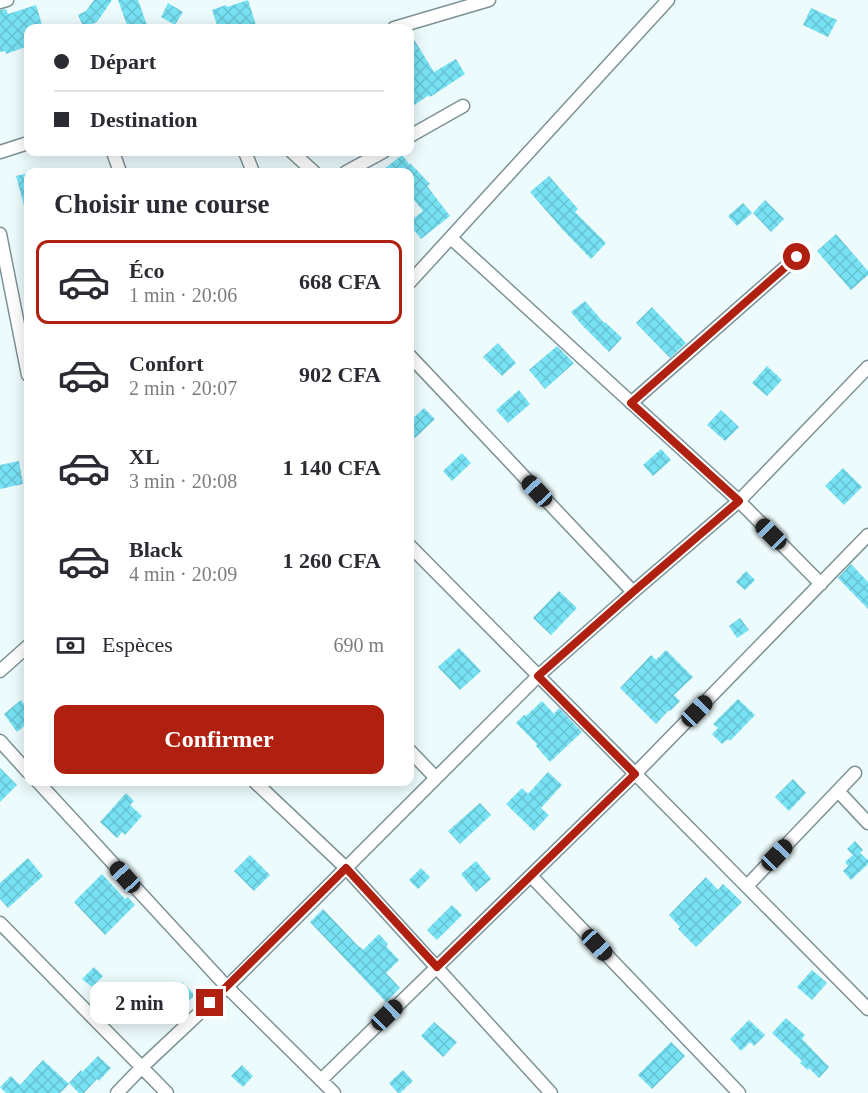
<!DOCTYPE html>
<html lang="fr">
<head>
<meta charset="utf-8">
<style>
	:root { --surface:#fff; --page:#f7f7f7; --text:#2b2b33; --muted:#7c7c81; --line:#e1e1e2; --accent:#af2011 }
	body { margin:0; font-family:"Times New Roman",serif; background:var(--page); color:var(--text); height:100vh; display:flex; flex-direction:column; font-size:22px; white-space:nowrap }
	* { box-sizing:border-box; margin:0 }
	p { font-size:20px; color:var(--muted) }
	.icon { flex:none; width:33px; height:33px; fill:none; stroke:currentColor; stroke-width:2; stroke-linecap:round; stroke-linejoin:round }
	.map { position:relative; flex:1; overflow:hidden }
	.side { position:absolute; left:24px; top:168px; width:390px; height:618px; display:flex; flex-direction:column; background:var(--surface); border-radius:12px; box-shadow:0 3px 15px #0003 }
	.side>* { flex:none }
	.hud { position:absolute; left:24px; top:24px; width:390px; height:132px; border-radius:12px; box-shadow:0 3px 15px #0003; display:grid; align-content:center; height:132px; padding:0 30px; background:var(--surface) }
	.end { position:absolute; width:27px; height:27px; margin:-14px; border:8px solid #af2011; background:#fff; box-shadow:0 0 0 3px #fff }
	.from { border-radius:50% }
	.bubble { position:absolute; height:42px; border-radius:12px; background:var(--surface); box-shadow:0 3px 15px #0003; font-size:20px; font-weight:800; line-height:42px; text-align:center }
	.car { position:absolute; width:18px; height:36px; margin:-18px -9px; border-radius:8px; box-shadow:0 0 4px 2px #0007; background:linear-gradient(#222 24%,#8ab4d8 0 40%,#222 0 76%,#8ab4d8 0 86%,#222 0) }
	.hud b { display:flex; align-items:center; gap:21px; height:57px; font-size:22px }
	.hud b+b { border-top:2px solid var(--line) }
	.hud i { width:15px; height:15px; background:var(--text) }
	ul { padding:0; list-style:none }
	li { display:flex; align-items:center; gap:18px; height:84px; margin:0 12px 9px; padding:0 18px; border:3px solid transparent; border-radius:12px }
	li div { flex:1 }
	li b { display:block; font-size:22px }
	li em { font-style:normal; font-weight:800 }
	li.active { border-color:var(--accent) }
	li>.icon { width:54px; height:54px; stroke-width:1.5 }
	h2 { padding:0 30px; font-size:27px; line-height:72px }
	.pay { display:flex; align-items:center; gap:15px; height:66px; padding:0 30px; font-size:22px }
	.pay p { margin-inline-start:auto }
	.action { display:flex; gap:12px; margin-top:auto; padding:12px 30px }
	.action a { flex:1; height:69px; border-radius:12px; background:var(--accent); color:#fff; font-size:24px; font-weight:800; line-height:69px; text-align:center }
	.map>svg:first-child { display:block }
</style>
</head>
<body>
<div class="map">
<svg width="868" height="1093" viewBox="0 0 868 1093">
	<defs>
		<pattern id="building-cross-hatch" width="8" height="8" patternUnits="userSpaceOnUse" patternTransform="scale(1.5)"><rect width="8" height="8" fill="#77e2f4"/><path d="M0 0l8 8M0 8l8-8" fill="none" stroke="#66c2d1"/></pattern>
	</defs>
	<rect width="100%" height="100%" fill="#edfbfd"/>
	<path fill="url(#building-cross-hatch)" d="M94 0H112L97 22 84 28 78 15 86 11Z
		M118 0H138L148 28H128Z
		M248 0 257 28H218L212 10 226 5 227 7Z
		M168 3 183 12 175 25 161 17Z
		M36 5 43 28H28V46L6 54 5 51 0 52V10L6 9 8 14Z
		M811 8 837 20 828 37 803 25Z
		M410 33 434 72 456 59 465 74 430 97 429 95 410 108Z
		M402 155 410 165V163L430 184 427 186 450 216 421 239 410 225V221L423 211 410 195V172H380Z
		M28 173V209H25L16 176Z
		M549 176 578 209 575 212 606 243 591 259 563 230 530 192Z
		M765 200 784 219 771 232 753 213Z
		M743 203 752 213 737 226 728 216Z
		M836 234 868 271V275L851 290 817 251Z
		M585 301 604 323 605 322 622 338 609 352 583 326 571 312Z
		M652 307 686 343 670 358 636 323Z
		M498 343 516 363 502 376 483 357Z
		M557 346 574 363 545 389 529 370Z
		M767 366 782 380 767 396 752 383Z
		M519 390 530 404 508 423 496 410Z
		M424 408 435 419 415 438 410 432V421Z
		M721 410 739 427 725 441 707 425Z
		M661 449 671 460 653 476 643 465Z
		M462 453 471 463 452 481 443 471Z
		M19 461 23 484 0 489V465Z
		M843 468 862 487 844 505 825 486Z
		M851 564 868 582V609L838 578Z
		M746 571 755 580 745 590 736 582Z
		M559 591 577 608 551 635 533 618Z
		M740 618 749 630 737 638 729 626Z
		M459 648 481 671 460 690 438 667Z
		M666 650 693 677 674 695 680 701 670 711 669 710 656 724 620 688 651 655 656 660Z
		M738 699 755 715 730 741 728 739 722 744 712 734 718 728 713 724Z
		M21 700 28 709V723L17 732 4 714Z
		M542 701 554 714 559 708 582 732 550 762 536 746 537 744 516 723 524 715 526 716Z
		M0 768 17 785 0 802Z
		M548 772 562 785 541 808 549 815 534 831 506 804 522 788 528 794Z
		M793 779 806 793 789 811 775 797Z
		M126 793 134 801 130 805 142 816 125 835 122 832 117 838 100 822Z
		M480 803 491 815 460 844 448 831Z
		M855 841 863 850 860 853 868 860V864L851 880 843 871 848 866 845 862 853 855 847 849Z
		M250 855 270 875 254 891 234 871Z
		M28 858 43 876 8 908 0 899V883Z
		M476 861 491 879 476 892 461 874Z
		M421 868 430 877 418 889 409 880Z
		M102 874 125 899 128 897 135 905 105 935 74 902Z
		M706 877 718 890 723 884 742 902 696 947 678 929 680 927 669 915Z
		M452 905 462 915 437 940 427 930Z
		M323 909 359 947H360L363 950 379 934 388 944 386 946 399 960 386 973 400 988 386 1002 310 922Z
		M94 967 103 976 92 987 82 979Z
		M812 970 827 983 812 1000 797 987Z
		M182 982 195 995 178 1011 165 998Z
		M786 1018 805 1035 802 1039 829 1067 819 1078 809 1068 808 1070 800 1063 802 1061 772 1033Z
		M749 1020 765 1035 754 1046 750 1042 741 1051 730 1039Z
		M434 1022 457 1042 443 1057 421 1036Z
		M671 1042 685 1056 652 1089 638 1075Z
		M98 1056 111 1068 99 1081 97 1079 84 1093H79L69 1083 81 1070 82 1072Z
		M43 1060 69 1084 60 1093H6L0 1087 11 1076 20 1085Z
		M242 1065 253 1076 243 1087 231 1076Z
		M403 1070 413 1081 400 1093H398L389 1083Z"/>
	<g fill="none" stroke-linecap="round" stroke-linejoin="round">
		<defs>
			<path id="minor" d="M0 2 7 0
				M394 28 489 0
				M410 136 463 106
				M0 152 28 143
				M113 152 120 172
				M245 152 253 172
				M292 152 314 172
				M346 172 383 152
				M0 234 28 375
				M451 238 739 501 821 584
				M410 282 668 0
				M410 356 633 592
				M631 403 797 257
				M410 546 868 1009
				M0 671 28 646
				M0 741 28 772
				M410 751 436 778
				M38 782 227 987 334 1093
				M255 782 346 868 551 1093
				M838 791 868 823
				M531 876 739 1093
				M747 886 855 773
				M0 923 167 1093
				M321 1080 635 774 868 535
				M117 1093 142 1067 227 987 538 676 633 592 739 501 868 367"/>
		</defs>
		<use href="#minor" stroke="#7d9296" stroke-width="15"/>
		<use href="#minor" stroke="#fff" stroke-width="12"/>
	</g>
	<g fill="none" stroke-linecap="round" stroke-linejoin="round">
		<path stroke="#af2011" stroke-width="8" d="M210 1003 346 868 437 967 635 774 538 676 633 592 739 501 631 403 797 257"/>
	</g>
</svg>
<i class="end from" style="left:797px;top:257px"></i>
<i class="end" style="left:210px;top:1003px"></i>
<div class="bubble" style="left:90px;top:982px;width:99px">2 min</div>
<i class="car" style="left:537px;top:491px;rotate:317deg"></i>
<i class="car" style="left:771px;top:534px;rotate:315deg"></i>
<i class="car" style="left:697px;top:711px;rotate:44deg"></i>
<i class="car" style="left:777px;top:855px;rotate:44deg"></i>
<i class="car" style="left:125px;top:877px;rotate:318deg"></i>
<i class="car" style="left:597px;top:945px;rotate:137deg"></i>
<i class="car" style="left:387px;top:1015px;rotate:46deg"></i>
<div class="hud">
<b><i class="from"></i>Départ</b>
<b><i></i>Destination</b>
</div>
<section class="side">
<h2>Choisir une course</h2>
<ul>
<li class="active"><svg class="icon" aria-label="car" viewBox="0 0 24 24"><path d="M5 17H2v-5l4-1 3-4h7l3 4 3 1v5h-3M9 17h6M6 11h13"/><circle cx="7" cy="17" r="2"/><circle cx="17" cy="17" r="2"/></svg><div><b>Éco</b><p>1 min · 20:06</p></div><em>668 CFA</em></li>
<li><svg class="icon" aria-label="car" viewBox="0 0 24 24"><path d="M5 17H2v-5l4-1 3-4h7l3 4 3 1v5h-3M9 17h6M6 11h13"/><circle cx="7" cy="17" r="2"/><circle cx="17" cy="17" r="2"/></svg><div><b>Confort</b><p>2 min · 20:07</p></div><em>902 CFA</em></li>
<li><svg class="icon" aria-label="car" viewBox="0 0 24 24"><path d="M5 17H2v-5l4-1 3-4h7l3 4 3 1v5h-3M9 17h6M6 11h13"/><circle cx="7" cy="17" r="2"/><circle cx="17" cy="17" r="2"/></svg><div><b>XL</b><p>3 min · 20:08</p></div><em>1 140 CFA</em></li>
<li><svg class="icon" aria-label="car" viewBox="0 0 24 24"><path d="M5 17H2v-5l4-1 3-4h7l3 4 3 1v5h-3M9 17h6M6 11h13"/><circle cx="7" cy="17" r="2"/><circle cx="17" cy="17" r="2"/></svg><div><b>Black</b><p>4 min · 20:09</p></div><em>1 260 CFA</em></li>
</ul>
<div class="pay"><svg class="icon" aria-label="cash" viewBox="0 0 24 24"><path d="M3 7h18v10H3z"/><circle cx="12" cy="12" r="2"/></svg>Espèces<p>690 m</p></div>
<div class="action"><a>Confirmer</a></div>
</section>
</div>
</body>
</html>
